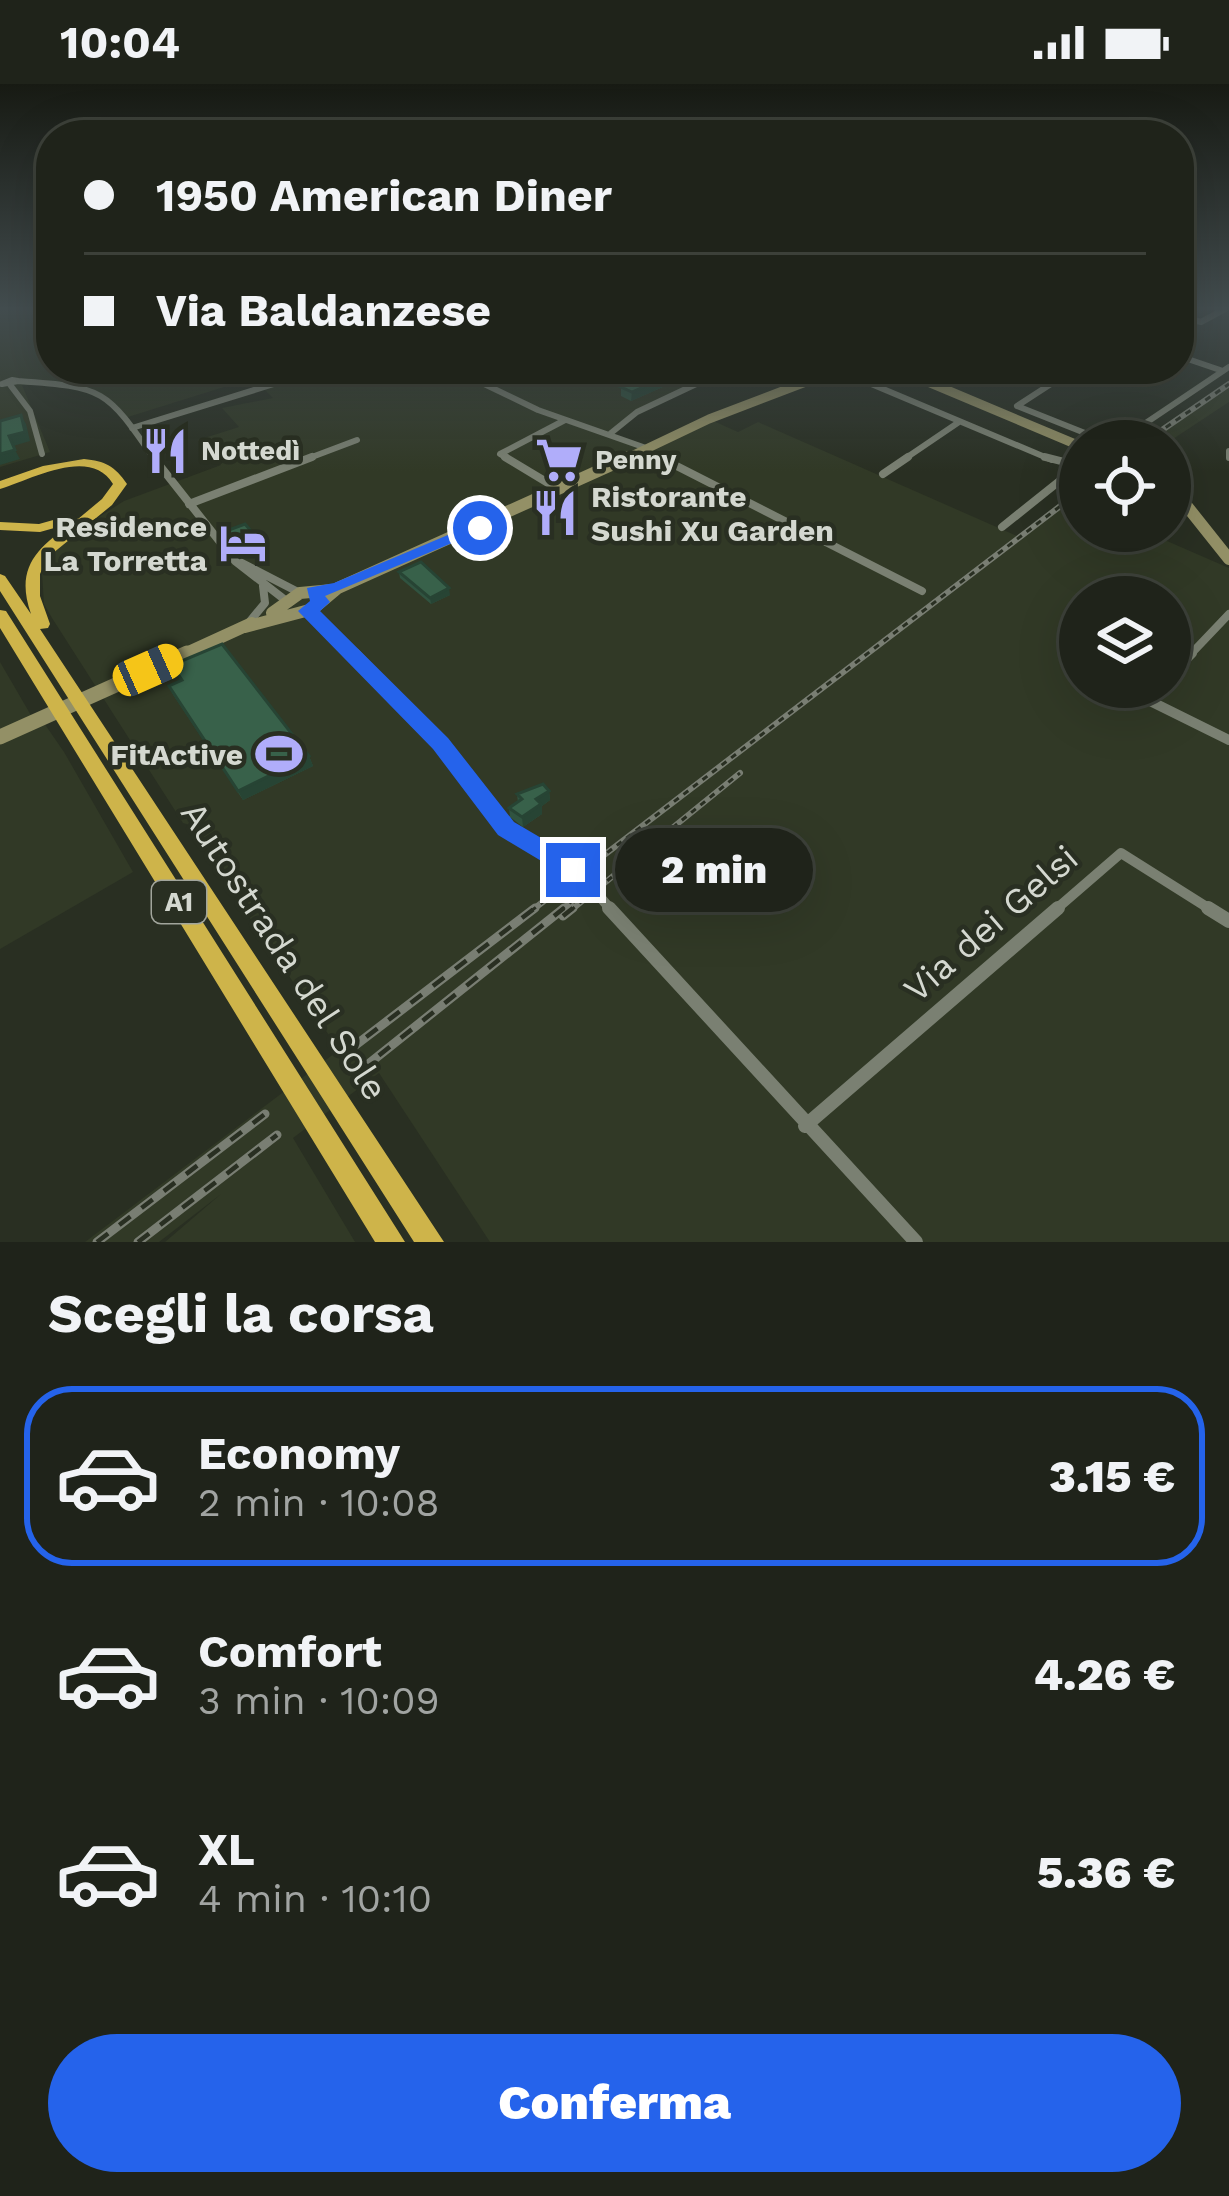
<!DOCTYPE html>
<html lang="it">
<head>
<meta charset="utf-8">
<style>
	:root { --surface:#1f231a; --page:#2c2f27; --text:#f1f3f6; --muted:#a1a4a2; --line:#3c4039; --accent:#2563eb }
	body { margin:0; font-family:"Work Sans",sans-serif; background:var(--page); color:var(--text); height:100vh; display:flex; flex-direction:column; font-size:45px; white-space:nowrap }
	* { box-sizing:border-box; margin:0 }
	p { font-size:39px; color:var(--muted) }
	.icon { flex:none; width:66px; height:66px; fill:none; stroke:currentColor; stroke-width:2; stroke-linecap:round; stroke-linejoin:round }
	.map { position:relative; height:1158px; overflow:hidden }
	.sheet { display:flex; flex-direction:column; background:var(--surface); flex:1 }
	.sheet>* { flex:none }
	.hud { position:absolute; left:36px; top:36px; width:1158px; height:264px; border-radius:48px; box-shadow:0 12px 48px #0002,0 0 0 3px var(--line); display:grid; align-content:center; height:264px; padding:0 48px; background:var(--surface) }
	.controls { position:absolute; left:1059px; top:336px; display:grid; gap:24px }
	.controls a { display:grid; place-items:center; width:132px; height:132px; border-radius:50%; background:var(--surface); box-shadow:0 12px 48px #0002,0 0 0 3px var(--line); font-size:60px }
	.end { position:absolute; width:54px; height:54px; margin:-27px; border:15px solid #2563eb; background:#fff; box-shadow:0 0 0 6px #fff }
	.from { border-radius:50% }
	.bubble { position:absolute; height:84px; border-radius:42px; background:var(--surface); box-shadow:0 12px 48px #0002,0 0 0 3px var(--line); font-size:39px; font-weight:800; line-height:84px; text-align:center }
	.car { position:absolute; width:36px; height:72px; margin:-36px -18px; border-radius:15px; box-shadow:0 0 9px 3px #0007; background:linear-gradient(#f5c518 24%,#345 0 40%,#f5c518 0 76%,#345 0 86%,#f5c518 0) }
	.hud b { display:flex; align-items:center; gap:42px; height:114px; font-size:45px }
	.hud b+b { border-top:3px solid var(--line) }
	.hud i { width:30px; height:30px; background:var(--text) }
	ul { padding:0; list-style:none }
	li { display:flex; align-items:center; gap:36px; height:180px; margin:0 24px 18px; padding:0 24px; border:6px solid transparent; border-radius:48px }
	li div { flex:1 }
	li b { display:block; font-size:45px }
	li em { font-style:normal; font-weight:800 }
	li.on { border-color:var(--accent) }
	li>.icon { width:108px; height:108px; stroke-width:1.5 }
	h2 { padding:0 48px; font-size:54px; line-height:144px }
	.primary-button { display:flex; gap:24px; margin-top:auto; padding:24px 48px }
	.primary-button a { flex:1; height:138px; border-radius:72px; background:var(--accent); color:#fff; font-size:48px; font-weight:800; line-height:138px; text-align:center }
	.status { display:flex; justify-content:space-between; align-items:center; height:84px; padding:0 60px; background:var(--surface); direction:ltr }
	.status svg { height:33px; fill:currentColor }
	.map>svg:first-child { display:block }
</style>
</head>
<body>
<div class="status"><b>10:04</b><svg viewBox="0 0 49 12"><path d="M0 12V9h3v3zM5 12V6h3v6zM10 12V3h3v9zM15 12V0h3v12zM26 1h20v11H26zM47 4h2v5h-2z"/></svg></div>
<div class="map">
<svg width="1229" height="1158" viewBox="0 0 1229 1158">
	<rect width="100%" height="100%" fill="#292f22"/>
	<path fill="#313926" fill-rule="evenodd" d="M0 225H51V285H282L128 333 104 315 70 301H22L50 368 0 383Z
		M328 285 352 302 385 285H727L637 328 612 350 646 364 709 335 738 348 758 338 1017 452 1080 403V447H1144L1229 484V1158H490L379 989 293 1054 355 1158H165L221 1110 159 1158H85L339 966 206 769 210 766 204 754 196 743 183 739 52 534 44 520 42 489 58 459 124 417 221 381 198 356 239 343 222 324 273 314 264 305ZM1080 513H1170V603H1080Z
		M1229 297V318L1170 357H1140Z
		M0 578 32 633 44 639 64 668 133 788 0 865Z"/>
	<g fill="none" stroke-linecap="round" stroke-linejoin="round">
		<path stroke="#43483c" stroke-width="10" stroke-dasharray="10 4.5" stroke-linecap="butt" d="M573 786 601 814"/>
		<path stroke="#7a8072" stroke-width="6" d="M1179 232 1201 238 1225 225
			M1179 265V272L1223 287
			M453 285 538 326 646 364
			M1074 285 1017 322 1105 357
			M838 286 1052 376
			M174 291 195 285
			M12 296 18 297 2 300Z
			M18 297C105 303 106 305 155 376
			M11 302 30 327 42 370
			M132 344 322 285
			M611 349 637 328 728 285
			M1119 357 1229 283
			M643 365 665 376
			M1229 367V374
			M304 376 357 356
			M510 376 500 370 565 336
			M903 376 959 338"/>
		<path stroke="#7a8072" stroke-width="8" d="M153 373 235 477 289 519
			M505 373 558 405
			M659 373 922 507
			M1045 373 1080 382
			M883 390 908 373
			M189 420 312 373
			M1002 443 1077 383
			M242 479 300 509
			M307 527 358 572
			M246 542 265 519 263 502
			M1189 572 1229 530"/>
		<path stroke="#7a8072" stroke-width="10" d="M355 569 441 659 506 744 573 786
			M1170 591 1192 569
			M1156 603 1144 614 1229 656
			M601 814 612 827
			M1054 827 1121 769 1213 827"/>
		<path stroke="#7a8072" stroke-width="14" d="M609 824 916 1158
			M1208 824 1229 837
			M805 1042 1058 824"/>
		<path stroke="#939066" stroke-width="9" d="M897 285 1080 362
			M623 376 709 335 840 285"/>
		<path stroke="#939066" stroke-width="12" d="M1170 401 1229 475
			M272 529 300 509 332 506
			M245 543 313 525 338 504 629 373
			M180 572 252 539"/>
		<path stroke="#939066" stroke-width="15" d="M0 653 187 569"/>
		<path fill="#ceb44a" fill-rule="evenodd" d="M84 375C105 377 115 382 127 400L112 421 47 474 40 490V512L50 540 48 544 40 545 444 1158H414L0 507V490L5 492 31 530C15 484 36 465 72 439L40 448 0 446V438L39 440 71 431 78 435 102 415 113 400C91 362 32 395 0 405V397L43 382Z
			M0 526 6 527 405 1158H375L0 544Z"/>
		<defs>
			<path id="rail-far1" d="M1146 357 1229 300
				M531 827 1080 407
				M560 827 571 818
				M570 827 740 689"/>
			<path id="rail" d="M563 832 573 824
				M344 970 535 824
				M357 989 564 824
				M97 1158 265 1030
				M138 1158 277 1051"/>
		</defs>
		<use href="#rail-far1" stroke="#797e73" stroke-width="6"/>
		<use href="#rail" stroke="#797e73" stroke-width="9"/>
		<use href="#rail-far1" stroke="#292f22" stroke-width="3" stroke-dasharray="6" stroke-linecap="butt"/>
		<use href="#rail" stroke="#292f22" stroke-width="4.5" stroke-dasharray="14" stroke-linecap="butt"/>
	</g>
	<path fill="#305340" d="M665 302 631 317 621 312V303Z
		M245 440 260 464 250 468 245 462 236 465 230 457 226 447Z
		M399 488 450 511 431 520 400 494Z
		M172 581 309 672 313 682 243 716 174 612 169 602 181 596Z
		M549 707 550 716 542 722V730L523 743 510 733 509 724 518 718 517 710Z"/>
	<path fill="#274434" d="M665 293V302L631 317 632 308Z
		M21 331 26 340 30 357 13 362 9 352Z
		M15 366 20 375 0 381V370Z
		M241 452 245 462 236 465 232 455Z
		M257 454 260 464 250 468 247 458Z
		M449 504 450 511 431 520 430 514Z
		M309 672 313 682 243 716 238 707Z
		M549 707 550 716 542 722V730L523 743 522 733 536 715Z"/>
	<path fill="#38614a" stroke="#274434" stroke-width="3" d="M654 288 665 293 632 308 621 303Z
		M21 331 25 348 9 352 15 366 0 370V337Z
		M245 440 257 454 247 458 241 452 232 455 226 447Z
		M421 478 449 504 430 514 399 488Z
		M222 560 309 672 238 707 169 602 182 596 172 581Z
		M543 700 549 707 536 715 541 720 522 733 509 724 522 715 517 710Z"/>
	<linearGradient id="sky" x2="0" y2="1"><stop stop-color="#171a13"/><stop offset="0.58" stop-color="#434d4f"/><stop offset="1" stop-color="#434d4f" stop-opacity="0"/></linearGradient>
	<rect width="1229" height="387" fill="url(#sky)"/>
	<path fill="#2563eb" d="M474 440 488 444 325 512 330 518 320 527 448 654 514 738 582 778 585 786 573 796 498 751 433 665 298 527 310 517 307 504 334 499Z"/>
	<defs>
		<symbol id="restaurant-bare" viewBox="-9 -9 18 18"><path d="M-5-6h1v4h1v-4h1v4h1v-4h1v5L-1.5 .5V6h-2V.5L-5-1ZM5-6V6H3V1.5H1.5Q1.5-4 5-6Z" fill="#b0adfa" stroke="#292f22" stroke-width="2.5" paint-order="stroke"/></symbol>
		<symbol id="supermarket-bare" viewBox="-9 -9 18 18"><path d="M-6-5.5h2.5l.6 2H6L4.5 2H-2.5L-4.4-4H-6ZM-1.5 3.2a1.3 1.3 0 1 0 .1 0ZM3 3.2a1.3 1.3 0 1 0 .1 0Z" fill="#b0adfa" stroke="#292f22" stroke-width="2.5" paint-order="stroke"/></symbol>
		<symbol id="hotel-bare" viewBox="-9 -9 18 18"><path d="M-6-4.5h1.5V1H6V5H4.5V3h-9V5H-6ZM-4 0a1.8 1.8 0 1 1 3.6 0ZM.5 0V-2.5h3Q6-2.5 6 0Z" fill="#b0adfa" stroke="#292f22" stroke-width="2.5" paint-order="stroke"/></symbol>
		<symbol id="stadium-bare" viewBox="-9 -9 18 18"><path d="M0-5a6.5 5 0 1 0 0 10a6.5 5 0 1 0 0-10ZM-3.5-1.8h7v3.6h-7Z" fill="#b0adfa" stroke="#292f22" stroke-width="2.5" paint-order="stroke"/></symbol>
	</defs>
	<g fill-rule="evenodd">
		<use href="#restaurant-bare" x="132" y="334" width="66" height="66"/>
		<use href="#supermarket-bare" x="526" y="343" width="66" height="66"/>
		<use href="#restaurant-bare" x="522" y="396" width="66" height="66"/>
		<use href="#hotel-bare" x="210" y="426" width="66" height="66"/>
		<use href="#stadium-bare" x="246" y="637" width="66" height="66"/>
	</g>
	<g text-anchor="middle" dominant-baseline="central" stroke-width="9" stroke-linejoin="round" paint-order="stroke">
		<g font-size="27" font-weight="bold" fill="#d4d8d0" stroke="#292f22" text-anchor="start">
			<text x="201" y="367">Nottedì</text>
			<text x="595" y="376">Penny</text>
		</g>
		<rect fill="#292f22" stroke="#a1a59c" stroke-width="3" x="152" y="797" width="54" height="42" rx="9"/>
		<g font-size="27" font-weight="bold" fill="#d4d8d0">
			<text x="179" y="818">A1</text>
		</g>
		<g font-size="30" font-weight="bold" fill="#d4d8d0" stroke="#292f22" text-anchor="end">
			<text x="591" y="412" text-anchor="start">Ristorante<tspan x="591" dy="34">Sushi Xu Garden</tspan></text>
			<text x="207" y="442">Residence<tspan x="207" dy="34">La Torretta</tspan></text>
			<text x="243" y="670">FitActive</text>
		</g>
		<g font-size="36" fill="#d4d8d0" stroke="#292f22">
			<text transform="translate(991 840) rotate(-41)">Via dei Gelsi</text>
			<text transform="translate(284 867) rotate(57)">Autostrada del Sole</text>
		</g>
	</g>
</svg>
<div class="controls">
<a><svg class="icon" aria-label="locate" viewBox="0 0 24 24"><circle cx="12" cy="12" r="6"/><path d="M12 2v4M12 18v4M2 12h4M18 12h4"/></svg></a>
<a><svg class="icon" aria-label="layers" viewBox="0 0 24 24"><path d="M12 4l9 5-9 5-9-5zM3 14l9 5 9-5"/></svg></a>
</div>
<i class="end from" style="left:480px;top:444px"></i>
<i class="end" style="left:573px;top:786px"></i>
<div class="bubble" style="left:615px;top:744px;width:198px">2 min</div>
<i class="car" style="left:148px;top:586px;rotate:66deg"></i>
<div class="hud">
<b><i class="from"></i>1950 American Diner</b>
<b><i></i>Via Baldanzese</b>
</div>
</div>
<section class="sheet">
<h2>Scegli la corsa</h2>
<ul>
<li class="on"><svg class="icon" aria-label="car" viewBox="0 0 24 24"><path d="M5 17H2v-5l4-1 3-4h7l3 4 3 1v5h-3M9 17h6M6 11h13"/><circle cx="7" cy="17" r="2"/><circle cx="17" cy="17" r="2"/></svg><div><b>Economy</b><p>2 min · 10:08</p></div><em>3.15 €</em></li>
<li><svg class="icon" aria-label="car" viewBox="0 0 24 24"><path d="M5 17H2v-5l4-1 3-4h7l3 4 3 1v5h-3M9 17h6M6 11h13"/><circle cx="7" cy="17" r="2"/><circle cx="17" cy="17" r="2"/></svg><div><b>Comfort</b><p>3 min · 10:09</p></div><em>4.26 €</em></li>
<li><svg class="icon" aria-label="car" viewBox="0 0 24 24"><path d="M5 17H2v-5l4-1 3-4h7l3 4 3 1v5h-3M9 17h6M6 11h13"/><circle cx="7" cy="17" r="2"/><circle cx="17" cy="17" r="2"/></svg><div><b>XL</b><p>4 min · 10:10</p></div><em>5.36 €</em></li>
</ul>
<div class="primary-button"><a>Conferma</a></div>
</section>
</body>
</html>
